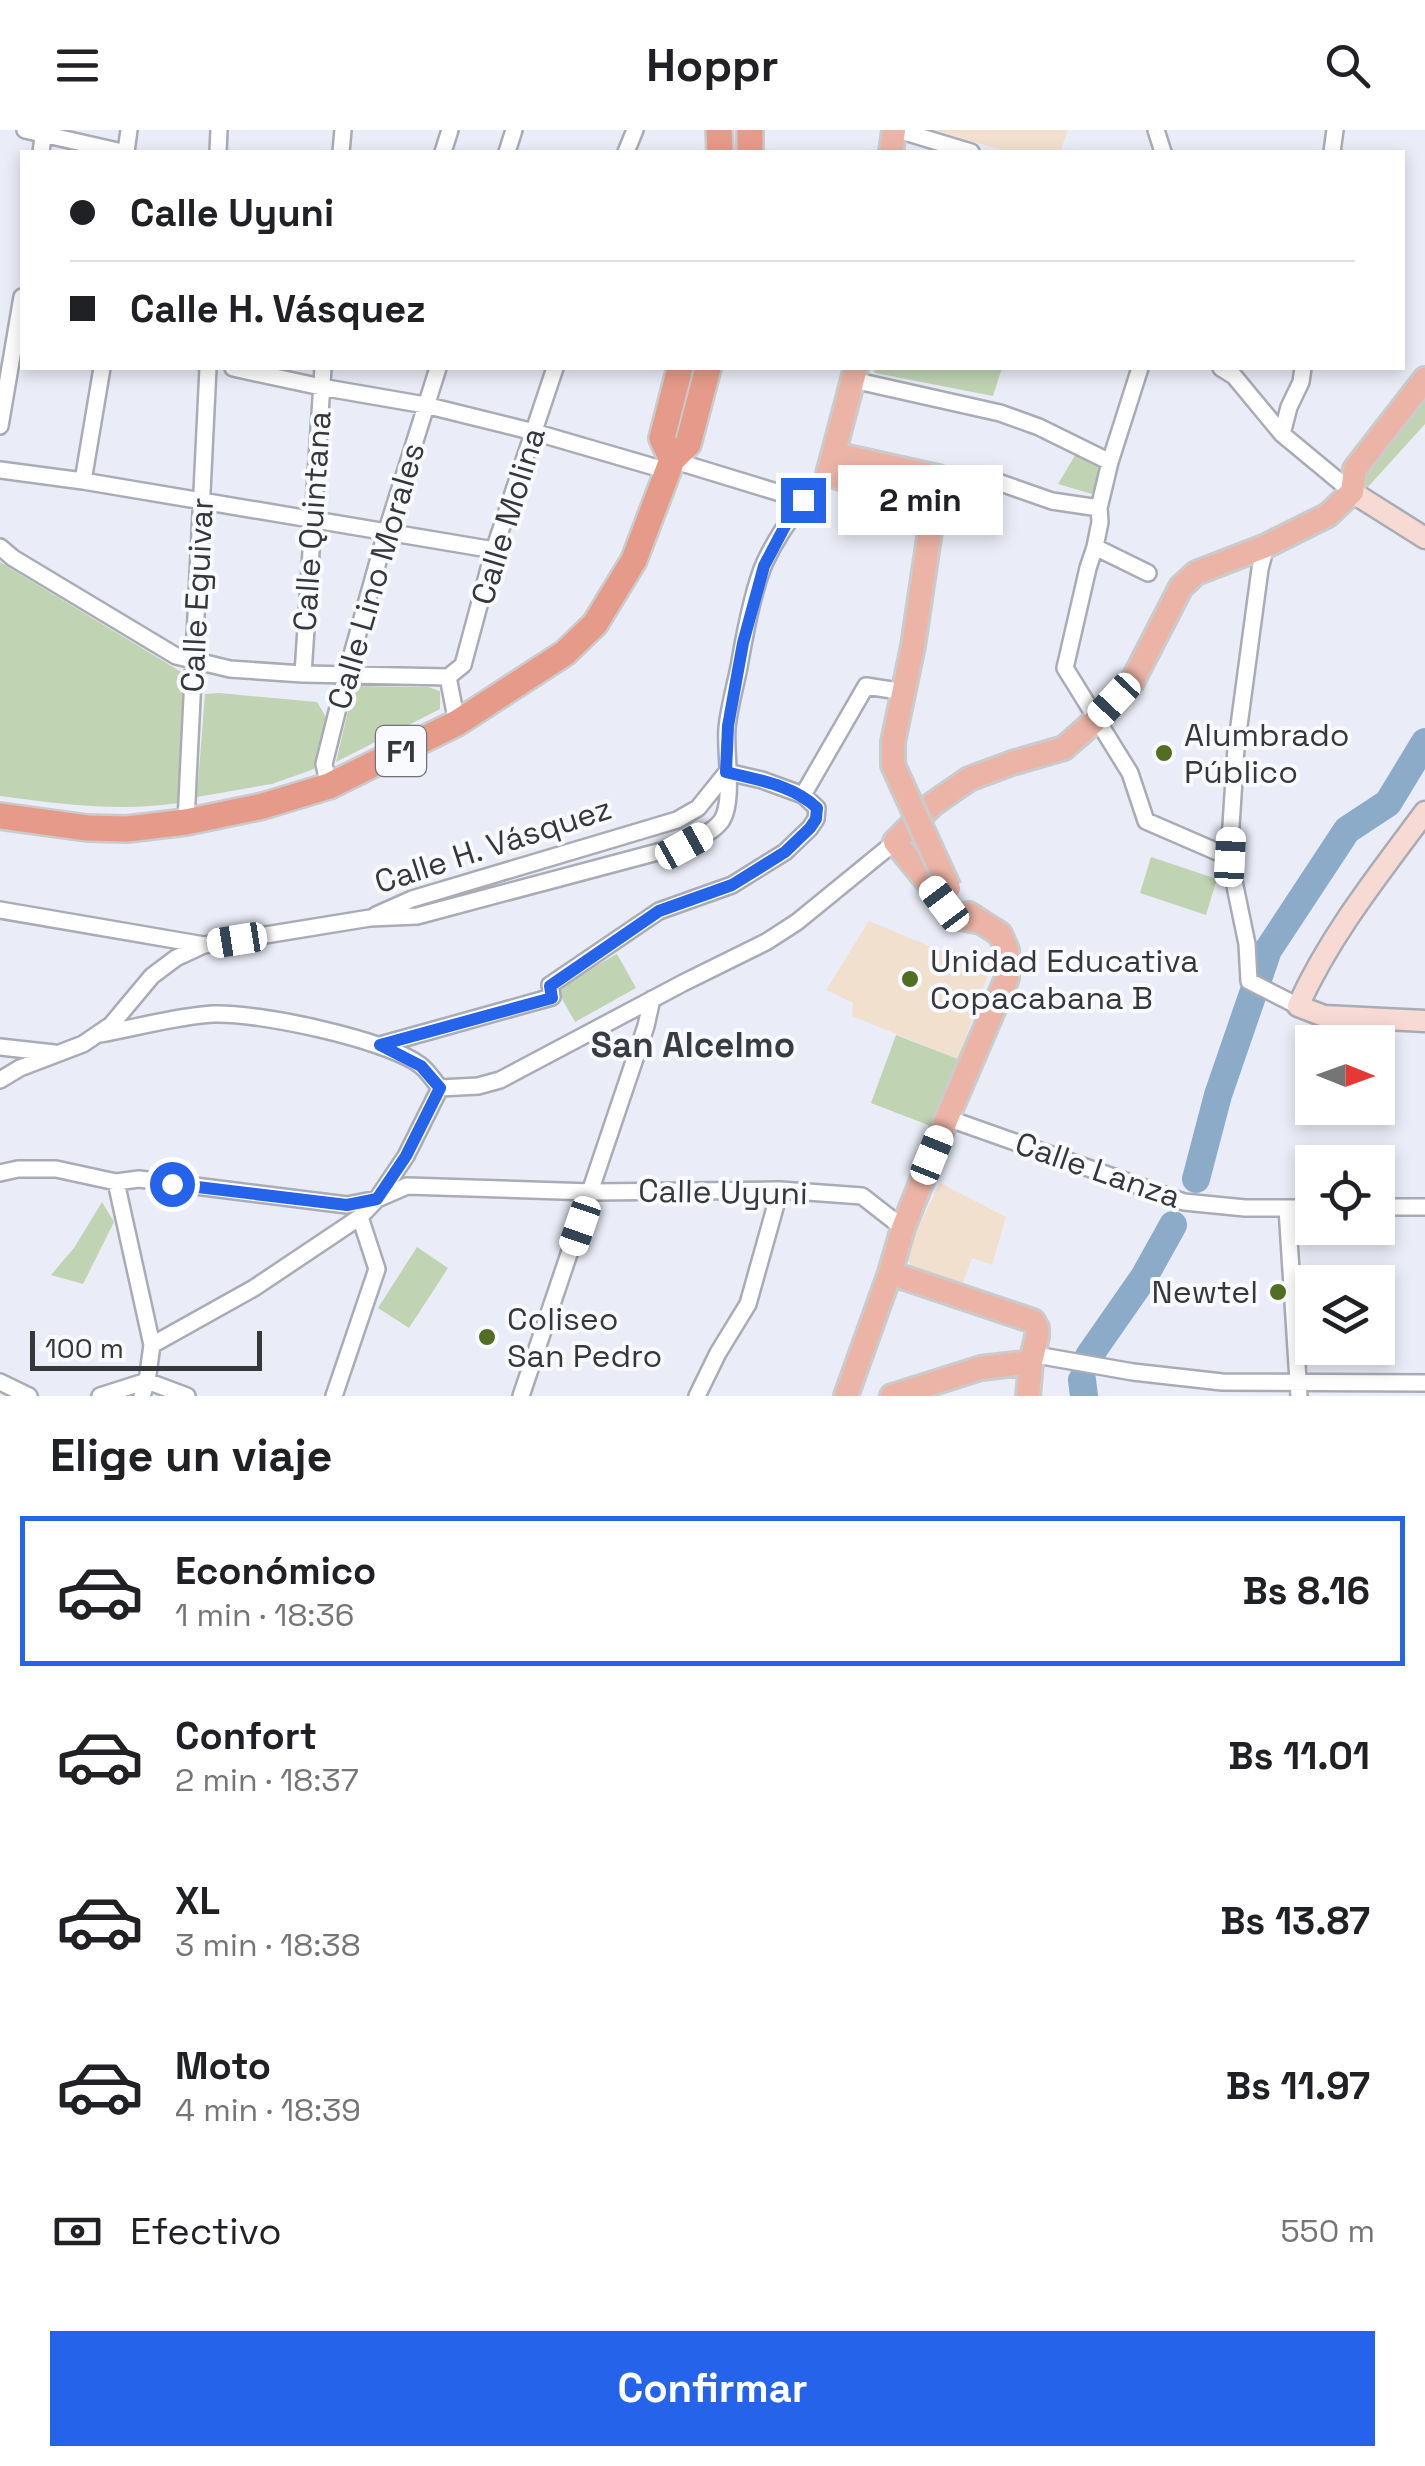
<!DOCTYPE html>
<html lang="es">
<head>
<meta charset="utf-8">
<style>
	:root { --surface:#fff; --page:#f2f2f2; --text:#202124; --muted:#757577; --line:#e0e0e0; --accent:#2563eb }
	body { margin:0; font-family:"Space Grotesk",sans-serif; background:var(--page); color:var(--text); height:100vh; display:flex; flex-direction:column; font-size:38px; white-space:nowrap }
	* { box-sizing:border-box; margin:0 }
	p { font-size:32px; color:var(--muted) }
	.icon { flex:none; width:55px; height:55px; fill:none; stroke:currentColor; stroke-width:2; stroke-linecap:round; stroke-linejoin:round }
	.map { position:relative; height:1266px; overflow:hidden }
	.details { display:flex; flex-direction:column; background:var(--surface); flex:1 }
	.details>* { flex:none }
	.banner { position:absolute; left:20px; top:20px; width:1385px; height:220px; border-radius:0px; box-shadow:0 5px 15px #0003; display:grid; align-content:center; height:220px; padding:0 50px; background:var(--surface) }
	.needle { width:65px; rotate:91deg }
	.buttons { position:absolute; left:1295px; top:895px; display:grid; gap:20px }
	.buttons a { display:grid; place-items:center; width:100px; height:100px; border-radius:0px; background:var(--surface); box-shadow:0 5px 15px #0003; font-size:50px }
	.scale { position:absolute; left:30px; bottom:25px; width:232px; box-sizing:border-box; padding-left:10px; border:5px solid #36373b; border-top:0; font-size:28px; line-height:35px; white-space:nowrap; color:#36373b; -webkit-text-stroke:8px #f9fafe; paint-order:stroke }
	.end { position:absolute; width:45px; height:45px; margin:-22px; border:12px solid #2563eb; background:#fff; box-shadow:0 0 0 5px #fff }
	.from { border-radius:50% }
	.bubble { position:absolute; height:70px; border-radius:0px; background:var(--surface); box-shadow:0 5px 15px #0003; font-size:32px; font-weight:600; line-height:70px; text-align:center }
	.car { position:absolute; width:30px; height:60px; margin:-30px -15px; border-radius:12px; box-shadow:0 0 8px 2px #0007; background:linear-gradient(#fff 24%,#345 0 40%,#fff 0 76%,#345 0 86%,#fff 0) }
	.banner b { display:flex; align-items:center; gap:35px; height:95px; font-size:38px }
	.banner b+b { border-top:2px solid var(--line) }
	.banner i { width:25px; height:25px; background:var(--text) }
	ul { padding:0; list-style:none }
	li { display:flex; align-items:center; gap:30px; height:150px; margin:0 20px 15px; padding:0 30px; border:5px solid transparent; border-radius:0px }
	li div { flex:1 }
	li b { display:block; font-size:38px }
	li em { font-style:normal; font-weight:600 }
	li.selected { border-color:var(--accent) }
	li>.icon { width:90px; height:90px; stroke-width:1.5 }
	h2 { padding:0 50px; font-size:45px; line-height:120px }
	.pay { display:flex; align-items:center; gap:25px; height:110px; padding:0 50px; font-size:38px }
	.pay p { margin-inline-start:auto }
	.button { display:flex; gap:20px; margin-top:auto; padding:20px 50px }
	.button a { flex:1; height:115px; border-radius:0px; background:var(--accent); color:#fff; font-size:40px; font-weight:600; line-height:115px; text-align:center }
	header { display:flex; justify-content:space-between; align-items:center; height:130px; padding:0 50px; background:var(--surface); font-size:45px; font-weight:600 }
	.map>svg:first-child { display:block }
</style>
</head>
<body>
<header><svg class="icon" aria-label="menu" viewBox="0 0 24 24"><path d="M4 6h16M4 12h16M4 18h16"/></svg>Hoppr<svg class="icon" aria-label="search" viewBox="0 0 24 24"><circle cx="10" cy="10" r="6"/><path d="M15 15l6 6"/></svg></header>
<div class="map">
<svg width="1425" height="1266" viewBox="0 0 1425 1266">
	<rect width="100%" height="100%" fill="#eaecf7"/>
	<path fill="#f1e0ce" d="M934 0H1068L1060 22H1008Z
		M869 791 980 837 983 828 993 831 958 929 852 886 853 873 826 860Z
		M940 1053 1006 1087 992 1135 972 1128 963 1153 911 1136 905 1124Z"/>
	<path fill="#c0d4b3" d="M873 238H1002L993 266 875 243Z
		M1425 269V294L1368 357 1362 352Z
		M1080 317 1107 327 1092 364 1058 354Z
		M0 432 183 543 179 673C118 682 60 674 0 666Z
		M354 556 428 557 440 561V579L336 632Z
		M219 563 317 572 326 587 314 639 272 654 197 667 205 564Z
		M1151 727 1217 749 1206 785 1140 763Z
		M617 824 636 858 575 892 556 858Z
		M896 905 958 929 933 997 871 973Z
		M102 1072 114 1092 83 1154 51 1145 74 1118Z
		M417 1117 448 1138 409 1198 378 1178Z"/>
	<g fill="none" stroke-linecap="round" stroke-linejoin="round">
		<path stroke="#8babc9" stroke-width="28" d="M1196 1049 1218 965 1268 820 1347 700 1388 673 1425 612
			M1089 1226 1144 1147 1173 1095
			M1082 1250 1084 1266"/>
		<defs>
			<path id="minor" d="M25 0 122 22
				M898 0 971 22
				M1156 0 1163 22
				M41 22 44 0
				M126 22 129 0
				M218 22 219 0
				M341 22 343 0
				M443 22 450 0
				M507 22 514 0
				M626 22 635 0
				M1332 22 1335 0
				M233 238 321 257 425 275 534 302 668 341
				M1140 238 1110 332 1099 378 1100 392 1095 417 1088 438 1065 538 1130 643 1146 691 1229 727 1247 814 1249 851 1298 876
				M1221 238 1234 246 1282 304 1352 362
				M853 250 1000 283 1039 297 1110 332
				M0 296 22 167
				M1282 304 1289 277 1301 252 1303 238
				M672 330 803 370
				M0 340 83 351 494 420
				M938 347 995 351 1052 371 1099 378
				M83 351 102 238
				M0 417 13 428 176 526 230 539 303 544 448 547 463 535 494 420 555 238
				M1095 417 1148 443
				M303 544 323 238
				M448 547 457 593
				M727 642 762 650 803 665
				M329 656 324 634 346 546 386 403 438 238
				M186 692 208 238
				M1229 727 1236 618 1260 439 1266 416
				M0 780 204 815
				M376 785 412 769 677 690 698 678 727 642
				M100 904C135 898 177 886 213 884 257 882 385 909 420 935 428 941 434 951 440 958
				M380 915 552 867 550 855 659 781 732 755 785 722 810 698 816 689 817 678 803 665 866 556 905 562
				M0 917 54 923
				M0 950 20 938 83 914 111 895 152 846 176 828 204 815 370 788 417 786 684 715C696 709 714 702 722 690 734 671 725 622 727 598 729 578 735 557 739 537 744 508 753 458 765 432 781 398 802 371 828 344
				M440 958 478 956 500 950 683 853 766 812 797 792 895 712
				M947 988 1184 1072 1245 1078H1312
				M0 1043 18 1039H56L116 1052 139 1049 347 1075 377 1069 407 1056 592 1062 780 1060 862 1066 903 1098
				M116 1052 152 1215 147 1251 142 1266
				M1378 1077H1425
				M1287 1078 1299 1266
				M152 1215 254 1158 360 1087 377 1069 406 1026 440 958
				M1031 1232 1042 1226 1133 1242 1222 1252 1425 1253
				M0 1252 29 1266
				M100 1266 147 1251 187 1266
				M334 1266 377 1139 360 1087
				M521 1266 646 896 652 869
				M697 1266 718 1223 748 1174 780 1060"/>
			<path id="secondary" d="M1352 362 1425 408
				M1425 682C1379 744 1330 805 1298 876L1324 886 1425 891"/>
			<path id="primary" d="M891 22 894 0
				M856 238 828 344 934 378
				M834 324 938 347 913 516 893 612V635L902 655
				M981 792 956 787 895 712 933 674 969 649 1012 633 1064 618 1097 589 1132 552 1181 457 1196 443 1266 416 1328 385 1352 362 1355 339 1425 249
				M890 1143 1033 1191 1037 1198V1207L1031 1232 1028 1266
				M846 1266 890 1143 903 1098 947 988 1007 848V820L1000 804 969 784
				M892 1266 981 1238 1031 1232"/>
			<path id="trunk" d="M719 0 720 22
				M750 22V0
				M672 330 662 308 680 238
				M0 686 87 698 127 699 186 692 263 676 329 656 457 593 565 523 595 494 634 430 672 330 688 314 708 238"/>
		</defs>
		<use href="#minor" stroke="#a9acb5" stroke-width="20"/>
		<use href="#secondary" stroke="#a9acb5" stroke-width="25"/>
		<use href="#primary" stroke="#cbcbcc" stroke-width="28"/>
		<use href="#trunk" stroke="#cbcbcc" stroke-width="30"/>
		<use href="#minor" stroke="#fff" stroke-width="15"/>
		<use href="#secondary" stroke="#f6dad3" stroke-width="20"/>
		<use href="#primary" stroke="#ecb4a7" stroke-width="22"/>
		<use href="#trunk" stroke="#e69b8a" stroke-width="25"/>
		<defs>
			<path id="primary-bridge" d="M902 655 949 758"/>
		</defs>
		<use href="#primary-bridge" stroke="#cbcbcc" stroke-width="28" stroke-linecap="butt"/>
		<use href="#primary-bridge" stroke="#ecb4a7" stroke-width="22"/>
	</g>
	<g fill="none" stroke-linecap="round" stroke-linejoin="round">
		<path stroke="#2563eb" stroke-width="12" d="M172 1054 347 1075 377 1069 406 1026 440 958 421 936 380 915 552 868 550 856 659 781 732 755 785 722 810 698 816 689 817 678C793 655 758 650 726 642L728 596 743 513 764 436 785 396 803 370"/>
	</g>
	<g fill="#516e22" stroke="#f9fafe" stroke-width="4">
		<circle cx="1164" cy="623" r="10"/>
		<circle cx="910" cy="849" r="10"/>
		<circle cx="1278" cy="1162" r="10"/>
		<circle cx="487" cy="1207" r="10"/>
	</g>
	<g text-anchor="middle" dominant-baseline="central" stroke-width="8" stroke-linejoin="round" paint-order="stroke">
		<rect fill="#f9fafe" stroke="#707276" stroke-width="2.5" x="376" y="596" width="50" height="50" rx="8"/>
		<g font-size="30" font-weight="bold" fill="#36373b">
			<text x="401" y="621">F1</text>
		</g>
		<g font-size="32" fill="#36373b" stroke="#f9fafe">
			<text transform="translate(508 386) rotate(-73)">Calle Molina</text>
			<text transform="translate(312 391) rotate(-86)">Calle Quintana</text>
			<text transform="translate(376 446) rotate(-74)">Calle Lino Morales</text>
			<text transform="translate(197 465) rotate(-87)">Calle Eguivar</text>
			<text transform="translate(493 715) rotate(-18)">Calle H. Vásquez</text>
			<text transform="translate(1098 1040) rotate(19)">Calle Lanza</text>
			<text transform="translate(723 1062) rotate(1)">Calle Uyuni</text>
		</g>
		<g font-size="32" fill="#36373b" stroke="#f9fafe" text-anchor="start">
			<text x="1184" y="605">Alumbrado<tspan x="1184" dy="37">Público</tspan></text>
			<text x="930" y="831">Unidad Educativa<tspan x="930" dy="37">Copacabana B</tspan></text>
			<text x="1258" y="1162" text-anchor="end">Newtel</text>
			<text x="507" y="1189">Coliseo<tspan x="507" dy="37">San Pedro</tspan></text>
		</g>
		<g font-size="35" font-weight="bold" fill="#3a3c44" stroke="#f9fafe">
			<text x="693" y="915">San Alcelmo</text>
		</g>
	</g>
</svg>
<div class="buttons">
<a><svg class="needle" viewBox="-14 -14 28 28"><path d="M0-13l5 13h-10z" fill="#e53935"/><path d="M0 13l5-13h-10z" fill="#757577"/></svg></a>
<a><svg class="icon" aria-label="locate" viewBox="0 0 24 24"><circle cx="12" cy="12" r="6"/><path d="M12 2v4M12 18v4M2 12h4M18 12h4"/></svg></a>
<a><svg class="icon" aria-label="layers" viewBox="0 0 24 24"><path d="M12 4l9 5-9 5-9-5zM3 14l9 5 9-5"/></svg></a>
</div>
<div class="scale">100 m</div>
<i class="end from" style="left:172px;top:1054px"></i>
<i class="end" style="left:803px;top:370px"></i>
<div class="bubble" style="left:838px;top:335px;width:165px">2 min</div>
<i class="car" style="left:1114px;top:570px;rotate:223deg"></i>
<i class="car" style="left:684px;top:716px;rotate:61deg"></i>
<i class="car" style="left:1230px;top:727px;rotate:3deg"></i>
<i class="car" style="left:944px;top:774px;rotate:323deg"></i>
<i class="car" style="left:237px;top:810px;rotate:261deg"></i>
<i class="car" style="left:932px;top:1025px;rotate:22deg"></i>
<i class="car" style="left:580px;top:1096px;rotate:199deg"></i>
<div class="banner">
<b><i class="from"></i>Calle Uyuni</b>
<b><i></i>Calle H. Vásquez</b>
</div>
</div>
<section class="details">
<h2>Elige un viaje</h2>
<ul>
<li class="selected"><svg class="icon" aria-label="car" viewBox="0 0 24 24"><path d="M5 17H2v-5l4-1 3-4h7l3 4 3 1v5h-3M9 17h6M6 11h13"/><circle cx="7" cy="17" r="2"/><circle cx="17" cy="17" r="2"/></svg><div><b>Económico</b><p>1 min · 18:36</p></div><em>Bs 8.16</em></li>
<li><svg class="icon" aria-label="car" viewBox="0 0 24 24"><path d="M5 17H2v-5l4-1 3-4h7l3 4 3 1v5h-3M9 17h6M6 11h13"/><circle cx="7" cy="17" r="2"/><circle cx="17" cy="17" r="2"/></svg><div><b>Confort</b><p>2 min · 18:37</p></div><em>Bs 11.01</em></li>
<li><svg class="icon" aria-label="car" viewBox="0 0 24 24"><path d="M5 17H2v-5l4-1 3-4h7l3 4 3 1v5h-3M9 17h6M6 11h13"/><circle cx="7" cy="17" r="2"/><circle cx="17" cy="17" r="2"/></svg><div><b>XL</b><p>3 min · 18:38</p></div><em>Bs 13.87</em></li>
<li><svg class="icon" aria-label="car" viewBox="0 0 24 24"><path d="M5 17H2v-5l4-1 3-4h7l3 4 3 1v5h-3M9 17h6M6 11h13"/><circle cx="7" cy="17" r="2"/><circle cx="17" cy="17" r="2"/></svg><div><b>Moto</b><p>4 min · 18:39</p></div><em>Bs 11.97</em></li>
</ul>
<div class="pay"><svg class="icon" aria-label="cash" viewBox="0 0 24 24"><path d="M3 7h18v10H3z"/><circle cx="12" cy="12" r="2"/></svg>Efectivo<p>550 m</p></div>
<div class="button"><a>Confirmar</a></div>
</section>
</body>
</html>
